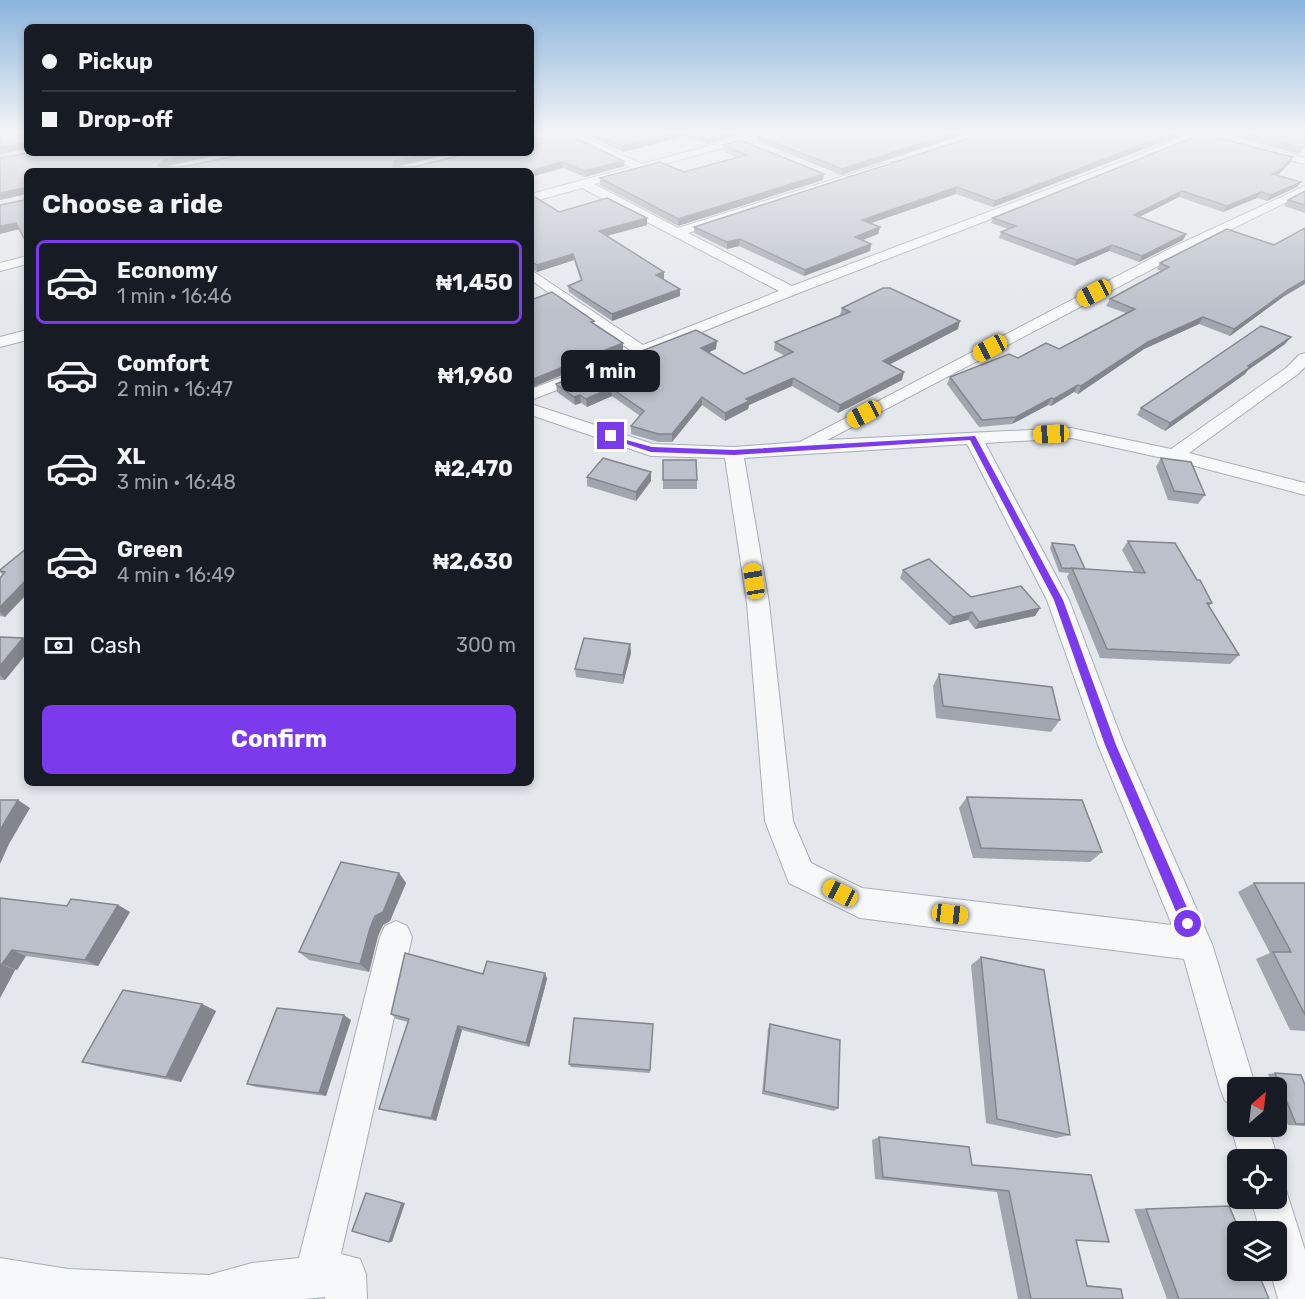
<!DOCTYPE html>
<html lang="en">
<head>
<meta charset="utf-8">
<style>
	:root { --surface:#171b24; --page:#242831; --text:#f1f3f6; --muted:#9ea1a6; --line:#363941; --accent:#7c3aed }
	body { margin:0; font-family:Rubik,sans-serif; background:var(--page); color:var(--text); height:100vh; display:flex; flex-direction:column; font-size:22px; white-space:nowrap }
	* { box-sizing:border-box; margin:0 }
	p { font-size:20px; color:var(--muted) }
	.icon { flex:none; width:33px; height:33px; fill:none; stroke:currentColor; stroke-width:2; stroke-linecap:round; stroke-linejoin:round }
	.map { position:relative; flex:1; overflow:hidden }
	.sheet { position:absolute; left:24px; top:168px; width:510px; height:618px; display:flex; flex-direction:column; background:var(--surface); border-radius:9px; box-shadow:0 3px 9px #0003 }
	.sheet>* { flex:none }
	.guide { position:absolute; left:24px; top:24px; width:510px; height:132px; border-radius:9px; box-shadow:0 3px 9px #0003; display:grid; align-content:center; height:132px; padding:0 18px; background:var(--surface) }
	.needle { width:39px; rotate:28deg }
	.controls { position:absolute; left:1227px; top:1077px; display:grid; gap:12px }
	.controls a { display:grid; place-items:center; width:60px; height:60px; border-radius:9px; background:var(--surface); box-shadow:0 3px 9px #0003; font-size:30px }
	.end { position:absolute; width:27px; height:27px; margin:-14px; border:8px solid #7c3aed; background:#fff; box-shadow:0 0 0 3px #fff }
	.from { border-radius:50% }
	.bubble { position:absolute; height:42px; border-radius:9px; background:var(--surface); box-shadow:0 3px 9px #0003; font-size:20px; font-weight:700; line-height:42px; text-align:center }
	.car { position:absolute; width:18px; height:36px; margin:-18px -9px; border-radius:8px; box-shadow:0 0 4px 2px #0007; background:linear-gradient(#f5c518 24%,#345 0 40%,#f5c518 0 76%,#345 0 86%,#f5c518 0) }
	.guide b { display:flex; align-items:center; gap:21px; height:57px; font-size:22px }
	.guide b+b { border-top:2px solid var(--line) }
	.guide i { width:15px; height:15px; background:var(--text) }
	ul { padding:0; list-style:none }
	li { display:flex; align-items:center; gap:18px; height:84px; margin:0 12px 9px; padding:0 6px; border:3px solid transparent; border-radius:9px }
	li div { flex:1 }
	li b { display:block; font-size:22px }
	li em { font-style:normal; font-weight:700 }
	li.on { border-color:var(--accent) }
	li>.icon { width:54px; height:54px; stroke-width:1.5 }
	h2 { padding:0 18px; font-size:27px; line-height:72px }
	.pay { display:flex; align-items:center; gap:15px; height:66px; padding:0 18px; font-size:22px }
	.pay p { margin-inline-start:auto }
	.button { display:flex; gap:12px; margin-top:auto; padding:12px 18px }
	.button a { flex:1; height:69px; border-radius:9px; background:var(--accent); color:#fff; font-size:24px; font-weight:700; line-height:69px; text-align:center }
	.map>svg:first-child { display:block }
</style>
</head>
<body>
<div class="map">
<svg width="1305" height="1299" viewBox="0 0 1305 1299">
	<rect width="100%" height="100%" fill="#e4e7ec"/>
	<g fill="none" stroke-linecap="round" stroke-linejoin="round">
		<defs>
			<path id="minor" d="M561 132H573L642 164 761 132H779L594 184 678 228 889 162H897V166L688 233 792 286 1126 160 1192 132H1207L1134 164 796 294 622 364 614 359 616 356 630 350 531 280V270L643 345 779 291 582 188 531 202V194L631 167 562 135Z
				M1262 147 1305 158V164L1258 152 1257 150Z
				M1305 186V193L1183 253 827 440 1071 428 1171 449 1286 368 1299 355 1305 353V367L1298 374 1189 453 1305 483V495L1172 460 1071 438 985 443 1069 600 1124 745 1212 944 1256 1088H1238V1106L1225 1101 1220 1088 1184 959 860 918 789 883 765 821 747 603 725 458 651 456 531 415V404L653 444 734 447 800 442 1173 247ZM967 444 1047 600 1098 745 1172 925 862 888 811 863 793 821 769 603 744 458Z
				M27 256V264L0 271V263Z
				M27 330V340L0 347V337Z
				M587 368 593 370 595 373 593 376 531 400V389Z
				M396 921 407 926 412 937 341 1254 360 1259 366 1274 367 1299H325V1297L304 1299H0V1258L68 1269 209 1275 252 1263 299 1258 380 937 385 926Z
				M1238 1112V1126H1268L1278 1160 1276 1164V1160H1240L1231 1126Z
				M1276 1181 1284 1184 1305 1250V1299H1278L1270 1270H1276V1232H1260L1251 1198H1276Z"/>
		</defs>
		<use href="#minor" stroke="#a9aeb7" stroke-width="2"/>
		<use href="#minor" fill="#f7f8fa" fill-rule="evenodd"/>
	</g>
	<path fill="#a1a5ae" d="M581 132H750L707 144 687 136 622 152Z
		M972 132 841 175 758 141V136Z
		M988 132H1184L1183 134 993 207 956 194 870 223 880 227 878 234 862 240 871 244 870 251 804 276 739 246 727 249 694 233V227Z
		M1218 132H1305V147L1298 154Z
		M723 145 823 180 678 226 600 185V178L684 172 737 158 723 151Z
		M250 153H454L396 167H414L469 153 624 166 585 177 563 168 27 171V244L19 230 25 194 0 200V158L168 166 165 167H182Z
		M1293 157 1290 163 1277 176 1301 182 1297 187 1267 201 1257 198 1223 212 1179 197 1139 217 1186 234 1183 240 1139 262 1109 251 1074 266 999 238 1001 232 1008 229 991 223 993 218Z
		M1305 191V213L1284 206 1288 200Z
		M531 197 559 212 647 225 606 236 664 272V279L663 280 680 296 612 321 569 292 568 286 581 281 574 260 537 272 531 268Z
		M1274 245 1283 297 1230 336 1199 324 1144 349 1078 394 1074 392 1051 406 1048 405 1012 424 979 427 947 384 950 377 1018 358 1059 349 1126 313 1106 306 1110 299 1161 271 1157 269 1160 263Z
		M842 308 958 329 890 364 902 380 838 413 792 386 749 405 748 409 725 421 702 405 672 442H658L631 434V426L640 416 612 396 587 407 581 403 575 405 557 392 556 384 716 349 709 352 744 374 785 356 774 350 775 342 840 315Z
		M1291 337 1285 344 1248 370 1245 374 1165 431 1137 415 1141 408Z
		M1161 458 1205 495 1198 504 1168 500 1156 467Z
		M663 460 697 480V489H663Z
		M651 472V481L636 501 587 486V477Z
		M1128 541 1197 580 1212 603 1209 606 1239 655 1230 664 1100 658 1067 577 1069 573 1059 572 1050 548 1052 543 1085 569 1134 572 1122 550Z
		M27 548 5 617 0 616V578L3 575 0 572V570Z
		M903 570 971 597 1040 608 1035 616 975 629 968 620 949 625 900 578Z
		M0 637 23 638 27 642V653L5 680H0Z
		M630 644 631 653 623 684 576 677 575 669Z
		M939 674 1060 720 1051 732 936 718 933 686Z
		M967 797 1102 852 1090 862 973 858 959 808Z
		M399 873 406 883 390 921 383 925 378 936 369 972 309 960 299 952Z
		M1254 883H1305V1031L1290 1030 1256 959 1270 953 1238 892Z
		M0 898 67 906 118 905 130 912 98 966 26 956 17 970H15L0 998Z
		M981 957 1070 1135 1056 1138 986 1123 971 965Z
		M545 973 547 979 529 1047 462 1030 436 1121 385 1111 379 1109 408 1022 396 1019 391 1014 483 974Z
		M202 1004 216 1011 181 1082 100 1067 82 1062Z
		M351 1020 326 1096 256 1087 247 1084Z
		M653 1024 650 1073 571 1067 569 1064Z
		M770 1024 838 1108 834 1111 762 1094 768 1029Z
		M1275 1073 1305 1085V1126L1288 1125 1276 1096V1088H1273L1268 1074Z
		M879 1137 972 1165 1109 1242 1076 1241 1086 1285 1121 1289 1123 1299H1018L997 1192 875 1179 872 1140Z
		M1229 1206 1269 1299H1167L1134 1209Z"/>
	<path fill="#83868d" d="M531 132H544L531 136Z
		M678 132H687V136L622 152V146Z
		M730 132H750L707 144V139Z
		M956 132H972L841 175 842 169Z
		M1175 132H1184L1183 134 993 207 995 201Z
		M23 143 27 149 0 154V147Z
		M199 153H229L168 166 161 171 158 165 165 160Z
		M429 153H454L393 167 395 161Z
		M1293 157 1290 163 1278 175 1269 180 1272 174Z
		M624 161V166L585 177 584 171Z
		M562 162 563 168 531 177V171Z
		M824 174 823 180 678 226V219Z
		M1301 182 1297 187 1267 201 1271 195Z
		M957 187 956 194 860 227 862 220Z
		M23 188 27 194 0 200V193Z
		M1182 191 1179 197 1131 221 1134 215Z
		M1261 192 1257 198 1223 212 1227 206Z
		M647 218V225L599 238V231Z
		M16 223 20 229 0 234V226Z
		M880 227 878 234 853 244 855 237Z
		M1186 234 1183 240 1139 262 1142 256Z
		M740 239 739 246 727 249V242Z
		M871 244 870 251 804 276 805 270Z
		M1112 245 1109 251 1074 266 1077 260Z
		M573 254 574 260 537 272V265Z
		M664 272V279L656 282V275Z
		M1305 280V284L1283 297 1230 336 1234 329 1288 290Z
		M680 289V296L612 321V314Z
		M1203 317 1199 324 1144 349 1078 394 1081 386 1148 342Z
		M960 321 958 329 881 369 883 361Z
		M1291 337 1285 344 1248 370 1245 374 1165 431 1170 423 1248 366Z
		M717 341 716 349 701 356V348Z
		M623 343V350L531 388V380Z
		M904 372 902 380 838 413 840 405Z
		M793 378 792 386 749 405 748 409 725 421V413L746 399Z
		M1078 385 1074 392 1051 406 1054 399Z
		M611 388 612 396 587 407 586 399Z
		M580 395 581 403 575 405 574 397Z
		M702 397V405L672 442V434Z
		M1051 398 1048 405 1012 424 1016 417Z
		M651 472V481L636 501V492Z
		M27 579V594L5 617 0 612V607Z
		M1040 608 1035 616 975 629 979 622Z
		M972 612 968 620 949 625 953 617Z
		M23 638 27 642V653L5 680 0 675V666Z
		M630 644 631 653 623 684V675Z
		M18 800 30 808 9 844 0 864V830Z
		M399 873 406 883 390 921 383 925 378 936 369 972 360 964 370 928Z
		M118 905 130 912 98 966 85 960Z
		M12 950 26 956 17 970 2 964Z
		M0 964 15 970 0 998Z
		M545 973 547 979 529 1047 526 1043Z
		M202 1004 216 1011 181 1082 166 1077Z
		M344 1015 351 1020 326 1096 319 1093Z
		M458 1026 462 1030 436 1121 431 1118Z
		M366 1193 405 1203 392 1242H389Z"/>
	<path fill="#bbc0ca" stroke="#83868d" stroke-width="1.5" d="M0 132H27V144L23 143 0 147Z
		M593 132H678L622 146Z
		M693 132H730L707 139Z
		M768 132H956L842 169 758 136Z
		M988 132H1175L995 201 957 187 862 220 880 227 855 237 871 244 805 270 740 239 727 242 694 227Z
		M1242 132H1305V145L1302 148Z
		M564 133 624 161 584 171 562 162 530 171H27V244L16 223 0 226V205L24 200 26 190 23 188 0 193V158L28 153H199L165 160 158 165 160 167H182L250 153H429L395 161 393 167H414L469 153H531V140Z
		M1201 134 1293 157 1281 169 1272 174 1301 182 1271 195 1261 192 1227 206 1182 191 1134 215 1186 234 1142 256 1112 245 1077 260 1001 232 1016 226 993 218Z
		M740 140 824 174 678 219 600 178 660 162 684 172 746 155 723 145Z
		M1305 191V205L1288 200Z
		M531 197H535L559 212 607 198 647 218 599 231 664 272 656 275 680 289 612 314 568 286 582 280 573 254 537 265 531 262Z
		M1305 228V280L1288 290 1234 329 1203 317 1148 342 1081 386 1078 385 1054 399 1051 398 1016 417 982 420 950 377 1009 354 1018 358 1046 343 1059 349 1135 309 1110 299 1169 267 1160 263 1227 229 1274 245Z
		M883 288H890L960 321 883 361 904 372 840 405 793 378 746 399 749 401 725 413 702 397 672 434H658L631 426 644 411 611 388 586 399 580 395 574 397 556 384 696 330 717 341 701 348 744 374 793 352 775 342 850 312 842 308Z
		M552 292 594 321 591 322 623 343 531 380V300Z
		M1261 326 1291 337 1248 366 1250 367 1170 423 1141 408Z
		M603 458 651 472 636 492 587 477Z
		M1161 458 1191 462 1205 495 1174 491Z
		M663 460H696L697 480H663Z
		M1128 541 1175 543 1197 580H1200L1212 603H1207L1239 655 1107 649 1072 568 1145 573Z
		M1052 543 1074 545 1085 569 1062 568Z
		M27 548V579L0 607V578L5 572 0 571V570Z
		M929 559 971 597 1021 586 1040 608 979 622 972 612 953 617 903 570Z
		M0 637 23 638 0 666Z
		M584 638 630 644 623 675 575 669Z
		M939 674 1052 687 1060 720 943 706Z
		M967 797 1082 800 1102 852 981 848Z
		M0 800H18L0 830Z
		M341 862 399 873 383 912 375 916 370 928 360 964 299 952Z
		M1254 883H1305V1015L1273 952H1291Z
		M0 898 67 906 71 899 118 905 85 960 12 950 2 964H0Z
		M405 953 483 974 487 961 545 973 526 1043 458 1026 431 1118 379 1109 409 1019 391 1014Z
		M981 957 1044 970 1070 1135 997 1119Z
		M123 990 202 1004 166 1077 82 1062Z
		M277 1008 344 1015 319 1093 247 1084Z
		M574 1018 653 1024 650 1070 569 1064Z
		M770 1024 840 1040 838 1108 764 1091Z
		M1275 1073 1301 1075 1305 1085V1124H1296Z
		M879 1137 969 1147 972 1165 1091 1175 1109 1242 1076 1240 1087 1286 1121 1289 1123 1299H1031L1009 1191 883 1177Z
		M366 1193 402 1203 389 1242 352 1231Z
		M1229 1206 1240 1232H1238V1270H1257L1269 1299H1179L1146 1209Z"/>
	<linearGradient id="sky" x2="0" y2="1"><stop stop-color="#8bb4dd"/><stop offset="0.42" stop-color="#f3f4f6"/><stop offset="1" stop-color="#f3f4f6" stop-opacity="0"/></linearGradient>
	<rect width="1305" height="314" fill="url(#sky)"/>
	<path fill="#7c3aed" d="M608 435 652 447 734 450 975 436 1063 600 1116 745 1192 919 1194 924 1192 928 1188 930 1183 928 1105 745 1054 600 970 440 734 455 651 452 608 438Z"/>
</svg>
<div class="controls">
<a><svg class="needle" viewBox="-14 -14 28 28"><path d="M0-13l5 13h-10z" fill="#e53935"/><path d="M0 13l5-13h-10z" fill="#9ea1a6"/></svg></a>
<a><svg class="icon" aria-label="locate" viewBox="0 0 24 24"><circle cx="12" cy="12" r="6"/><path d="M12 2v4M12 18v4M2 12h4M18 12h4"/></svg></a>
<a><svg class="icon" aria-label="layers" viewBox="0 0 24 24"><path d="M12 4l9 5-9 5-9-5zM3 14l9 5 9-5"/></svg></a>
</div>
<i class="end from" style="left:1188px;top:924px"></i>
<i class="end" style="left:611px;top:436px"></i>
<div class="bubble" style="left:561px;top:350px;width:99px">1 min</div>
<i class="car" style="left:1094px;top:293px;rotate:242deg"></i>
<i class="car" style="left:990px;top:348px;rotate:242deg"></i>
<i class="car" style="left:864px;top:414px;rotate:242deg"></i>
<i class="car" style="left:1051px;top:434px;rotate:267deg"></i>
<i class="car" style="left:754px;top:581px;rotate:351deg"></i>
<i class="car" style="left:840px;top:893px;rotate:297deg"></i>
<i class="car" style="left:950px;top:914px;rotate:97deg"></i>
<div class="guide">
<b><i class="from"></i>Pickup</b>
<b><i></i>Drop-off</b>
</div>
<section class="sheet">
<h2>Choose a ride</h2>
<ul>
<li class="on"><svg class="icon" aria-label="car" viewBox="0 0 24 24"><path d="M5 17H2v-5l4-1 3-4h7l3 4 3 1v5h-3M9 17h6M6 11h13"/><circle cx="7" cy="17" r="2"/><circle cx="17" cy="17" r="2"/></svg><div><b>Economy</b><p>1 min · 16:46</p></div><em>₦1,450</em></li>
<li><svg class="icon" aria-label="car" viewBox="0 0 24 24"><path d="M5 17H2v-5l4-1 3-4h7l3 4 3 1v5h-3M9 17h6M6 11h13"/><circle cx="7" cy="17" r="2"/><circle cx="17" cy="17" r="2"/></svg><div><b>Comfort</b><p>2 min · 16:47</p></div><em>₦1,960</em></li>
<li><svg class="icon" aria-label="car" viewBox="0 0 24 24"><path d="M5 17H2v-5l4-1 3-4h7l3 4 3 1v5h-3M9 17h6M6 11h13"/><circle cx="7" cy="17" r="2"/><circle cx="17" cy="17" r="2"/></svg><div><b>XL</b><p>3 min · 16:48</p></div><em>₦2,470</em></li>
<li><svg class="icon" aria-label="car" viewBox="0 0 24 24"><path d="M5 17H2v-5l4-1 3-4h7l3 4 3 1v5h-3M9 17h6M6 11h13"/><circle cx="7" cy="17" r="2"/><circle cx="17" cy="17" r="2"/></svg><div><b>Green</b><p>4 min · 16:49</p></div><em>₦2,630</em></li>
</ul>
<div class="pay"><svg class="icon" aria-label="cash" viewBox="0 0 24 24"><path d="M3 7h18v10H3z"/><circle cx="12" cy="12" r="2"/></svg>Cash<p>300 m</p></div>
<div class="button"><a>Confirm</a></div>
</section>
</div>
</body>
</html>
